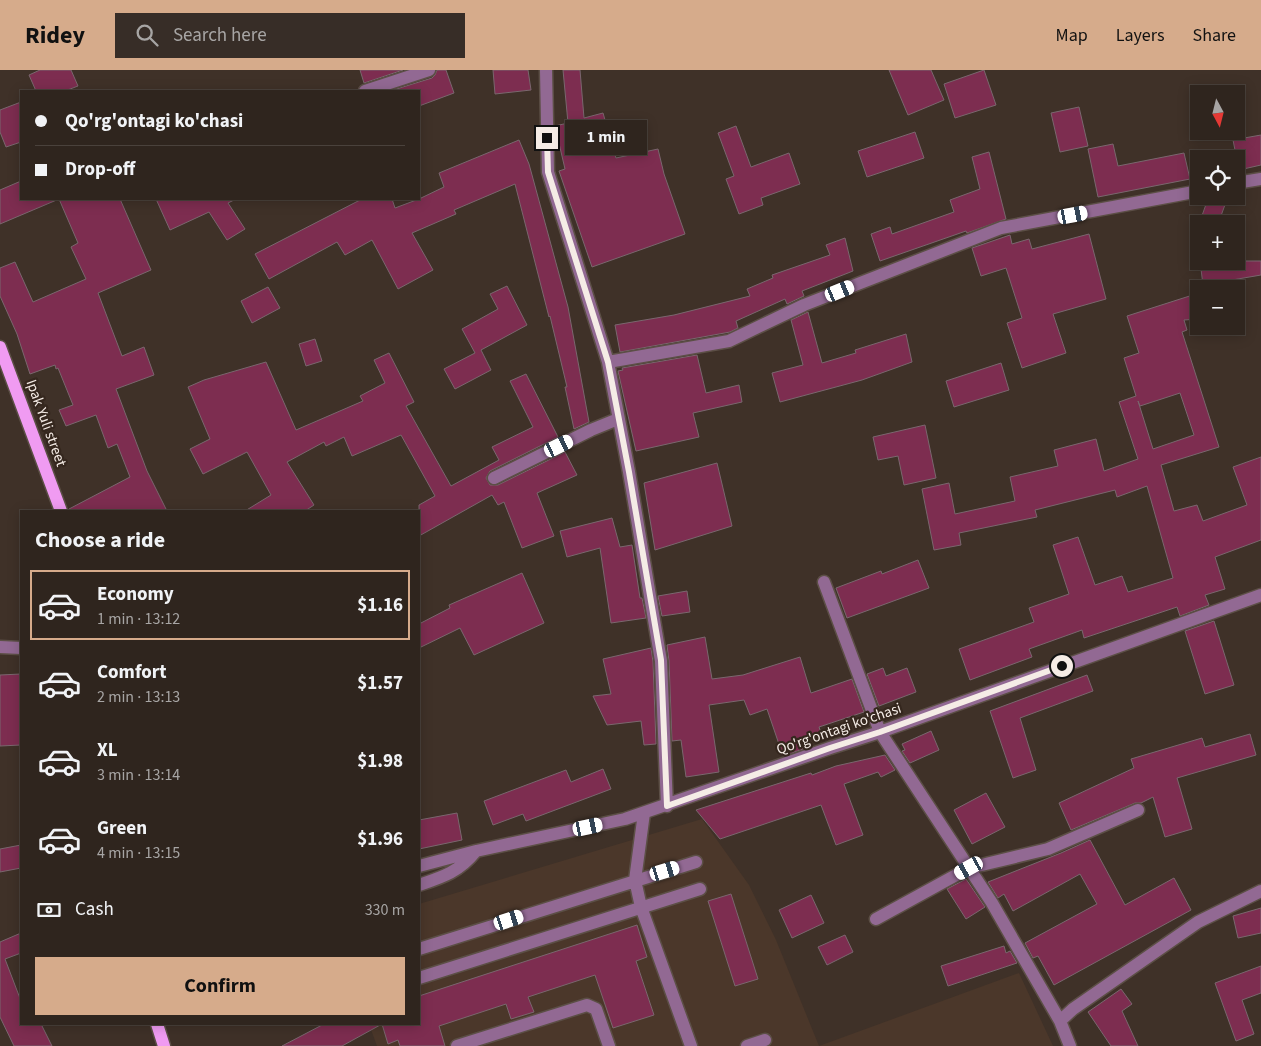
<!DOCTYPE html>
<html lang="en">
<head>
<meta charset="utf-8">
<style>
	:root { --surface:#2f251e; --page:#372d27; --text:#f1f3f6; --muted:#a7a5a4; --line:#4a423c; --accent:#d6ab8b }
	body { margin:0; font-family:"Source Sans 3",sans-serif; background:var(--page); color:var(--text); height:100vh; display:flex; flex-direction:column; font-size:19px; white-space:nowrap }
	* { box-sizing:border-box; margin:0 }
	p { font-size:16px; color:var(--muted) }
	.icon { flex:none; width:28px; height:28px; fill:none; stroke:currentColor; stroke-width:2; stroke-linecap:round; stroke-linejoin:round }
	.map { position:relative; flex:1; overflow:hidden }
	.sheet { position:absolute; left:20px; top:440px; width:400px; height:515px; display:flex; flex-direction:column; background:var(--surface); border-radius:0px; box-shadow:0 2px 12px #0003,0 0 0 1px var(--line) }
	.sheet>* { flex:none }
	.guide { position:absolute; left:20px; top:20px; width:400px; height:110px; border-radius:0px; box-shadow:0 2px 12px #0003,0 0 0 1px var(--line); display:grid; align-content:center; height:110px; padding:0 15px; background:var(--surface) }
	.needle { width:32px; rotate:173deg }
	.buttons { position:absolute; left:1190px; top:15px; display:grid; gap:10px }
	.buttons a { display:grid; place-items:center; width:55px; height:55px; border-radius:0px; background:var(--surface); box-shadow:0 2px 12px #0003,0 0 0 1px var(--line); font-size:25px }
	.end { position:absolute; width:22px; height:22px; margin:-11px; border:6px solid #f5ece6; background:#111; box-shadow:0 0 0 2px #111 }
	.from { border-radius:50% }
	.bubble { position:absolute; height:35px; border-radius:0px; background:var(--surface); box-shadow:0 2px 12px #0003,0 0 0 1px var(--line); font-size:16px; font-weight:700; line-height:35px; text-align:center }
	.car { position:absolute; width:15px; height:30px; margin:-15px -8px; border-radius:6px; box-shadow:0 0 4px 1px #0007; background:linear-gradient(#fff 24%,#345 0 40%,#fff 0 76%,#345 0 86%,#fff 0) }
	.guide b { display:flex; align-items:center; gap:18px; height:48px; font-size:19px }
	.guide b+b { border-top:1px solid var(--line) }
	.guide i { width:12px; height:12px; background:var(--text) }
	ul { padding:0; list-style:none }
	li { display:flex; align-items:center; gap:15px; height:70px; margin:0 10px 8px; padding:0 5px; border:2px solid transparent; border-radius:0px }
	li div { flex:1 }
	li b { display:block; font-size:19px }
	li em { font-style:normal; font-weight:700 }
	li.current { border-color:var(--accent) }
	li>.icon { width:45px; height:45px; stroke-width:1.5 }
	h2 { padding:0 15px; font-size:22px; line-height:60px }
	.pay { display:flex; align-items:center; gap:12px; height:55px; padding:0 15px; font-size:19px }
	.pay p { margin-inline-start:auto }
	.cta { display:flex; gap:10px; margin-top:auto; padding:10px 15px }
	.cta a { flex:1; height:58px; border-radius:0px; background:var(--accent); color:#111; font-size:20px; font-weight:700; line-height:58px; text-align:center }
	header { display:flex; align-items:center; gap:30px; box-sizing:border-box; height:70px; padding:0 25px; background:var(--accent); color:#111 }
	header strong { font-size:24px }
	nav { display:flex; gap:28px; margin-inline-start:auto; font-size:18px }
	.search { width:350px; height:45px; background:var(--page); display:flex; align-items:center; gap:12px; box-sizing:border-box; padding:0 18px; border-radius:0px; color:var(--muted); font-size:19px }
	.map>svg:first-child { display:block }
</style>
</head>
<body>
<header>
<strong>Ridey</strong>
<div class="search"><svg class="icon" aria-label="search" viewBox="0 0 24 24"><circle cx="10" cy="10" r="6"/><path d="M15 15l6 6"/></svg>Search here</div>
<nav><a>Map</a><a>Layers</a><a>Share</a></nav>
</header>
<div class="map">
<svg width="1261" height="976" viewBox="0 0 1261 976">
	<rect width="100%" height="100%" fill="#3f3128"/>
	<path fill="#4b372a" d="M702 749 749 815 776 870 819 976 1019 903 1053 976H377L369 954H419V834Z"/>
	<path fill="#7d2d50" stroke="#7a676e" fill-rule="evenodd" d="M40 0H71L78 16 65 21H36L29 5Z
		M360 0H403L364 13Z
		M437 0H446L454 23 419 36V21H390L432 8 435 5Z
		M493 0H528L531 20 495 24Z
		M563 0H580L584 48 603 43 616 88 658 79 664 104 685 164 592 197 559 101 565 99 555 56 568 53Z
		M889 0H931L944 30 908 45Z
		M984 0 996 35 955 48 944 14Z
		M21 32V72L6 77 0 62V40Z
		M1079 37 1088 76 1060 82 1051 43Z
		M736 56 751 97 789 83 800 114 761 128 763 135 739 144 726 109 734 106 718 63Z
		M915 62 924 88 867 107 858 81Z
		M1261 65V95L1239 100 1233 70Z
		M519 70 529 94 568 237 589 352 574 359 565 317H567L550 246 549 247 515 114 454 140 456 144 412 163 433 200 398 219 372 170 345 185 337 172 269 209 255 184 362 129H392L395 138 419 129 444 117 439 103Z
		M1113 74 1118 96 1184 83 1190 109 1098 127 1088 79Z
		M989 82 1006 149 967 163 966 161 880 191 871 164 890 157 892 164 954 142 950 130 980 119 972 87Z
		M21 111V129H120L151 200 98 223 122 286 144 277 154 305 116 319 147 401 167 441H69V439L130 407 117 374 108 378 96 345 66 356 59 340 73 335 58 298 56 299 55 295 30 304 17 264 0 226V198L15 192 33 232 86 209 71 177 78 173 59 129 0 154V120Z
		M1209 126 1226 132 1218 154H1199Z
		M156 129H236L228 133 245 159 227 170 209 142 170 160Z
		M1089 164 1106 229 1053 244 1066 283 1022 298 1007 253 1022 248 1006 198 981 206 972 178 1010 165 1012 174 1029 169 1032 179Z
		M845 168 853 201 802 221 804 226 787 234 785 229 736 251 738 258 730 262 620 282 615 255 674 245 750 226 747 219 773 208 772 205 830 185 826 175Z
		M1200 191H1261V205L1203 215Z
		M507 216 527 255 481 280 491 300 455 319 444 299 475 283 462 259 498 239 490 224Z
		M268 217 280 238 252 253 241 231Z
		M1199 223V249L1184 250 1187 260 1182 262 1219 377 1161 395 1174 441 1197 435 1203 451 1247 435 1233 397 1261 387V470L1215 487 1225 519 1205 525 1209 535 1180 546 1177 537 1084 568 1082 560 1029 579 1032 587 970 610 959 579 1034 552 1029 538 1069 524 1053 475 1078 467 1095 515 1122 506 1128 522 1173 508 1147 416 1117 427 1115 420 1035 440 1037 447 959 463 961 475 934 480 922 419 949 413 955 444 1015 431 1010 407 1058 396 1054 380 1096 369 1104 401 1138 389 1119 332 1136 326 1124 288 1139 283 1127 246ZM1180 323 1194 365 1153 379 1138 331 1140 336Z
		M808 242 822 293 856 283 855 280 906 264 912 292 862 310 780 332 772 303 803 295 791 250Z
		M315 269 322 291 306 296 299 274Z
		M389 283 414 332 406 336 451 416 499 390 492 377 533 357 510 311 526 304 558 367 490 401 486 408 490 415H498L565 382 577 405 537 423 554 466 522 478 504 432 498 435 492 425 419 466V435L435 426 401 365 352 386 344 367 326 376 324 372 287 392 314 435 305 441H245L271 425 247 382 203 404 190 379 210 369 188 317 204 310 266 292 296 360 363 331 360 326 385 313 374 290Z
		M697 285 706 323 739 315 742 332 693 343 699 367 636 381 618 301 623 300 622 298Z
		M1001 293 1009 320 954 337 946 311Z
		M925 355 936 408 904 415 898 386 878 390 873 367Z
		M717 393 732 456 655 480 644 413Z
		M612 448 620 477 632 475 640 528H642L646 548 611 553 600 478 567 487 560 461Z
		M918 490 929 518 847 548 836 518 881 501 882 504Z
		M522 503 544 553 474 585 460 558 419 578V554L450 538 449 535Z
		M687 521 690 542 662 546 658 526Z
		M1214 551 1234 615 1205 624 1185 561Z
		M705 567 712 609 743 605 800 587 811 623 852 609 864 642 819 657 821 663 800 670 803 679 783 686 767 639 750 645 744 630 709 635 719 702 686 707 681 670 672 671 669 591 667 575Z
		M651 578 653 592 656 674 644 675 641 651 607 655 593 626 611 624 603 589Z
		M883 598 886 606 907 598 916 622 879 636 867 604Z
		M21 604V675L0 676V605Z
		M1087 605 1093 621 1020 648 1036 700 1013 708 990 641Z
		M931 661 939 680 910 693 902 681 905 680 902 674Z
		M1250 664 1256 685 1177 708 1192 759 1165 767 1153 727 1141 733H1135L1071 760 1059 733 1134 698 1131 689 1202 668 1205 677Z
		M885 685 895 700 881 707 878 702 844 714 863 765 836 775 821 735 720 769 696 740 811 703 812 705 836 696Z
		M603 699 611 719 526 751 523 744 493 755 484 731 566 700 571 712Z
		M986 723 1005 757 972 774 954 740Z
		M457 743 462 770 419 779V750Z
		M1090 770 1125 835 1174 808 1191 840 1054 915 1038 886 1033 888 1025 873 1097 834 1080 804 1013 841 1004 824 998 828 988 812 1061 783Z
		M21 775V798L0 802V779Z
		M966 809 985 837 966 849 947 819Z
		M731 824 758 909 735 916 708 831Z
		M811 825 824 853 792 868 779 840Z
		M1261 838V863L1238 868 1233 846Z
		M637 855 647 887 636 891 654 945 613 958 595 905 528 927 534 942 511 949 506 934 439 956 445 976H400L398 970 388 974 382 954 342 976H282L324 954H419V926Z
		M21 863V883L5 889 21 931V954H41L52 976H14L0 947V872Z
		M845 865 853 882 827 895 818 877Z
		M1004 876 1006 883 1010 881 1017 893 948 916 941 896Z
		M1261 896V923L1242 930 1254 964 1236 971 1215 913Z
		M1121 919 1132 934 1122 941 1138 976H1111L1088 942Z"/>
	<g fill="none" stroke-linecap="round" stroke-linejoin="round">
		<defs>
			<path id="minor" d="M546 0 548 102 608 292 629 402 661 591 667 736
				M365 21 429 0
				M1236 113 1261 109
				M608 292 729 271 804 235 1001 158 1199 121
				M494 408 591 360 618 349
				M824 512 880 662 992 833 1060 951 1070 976
				M0 577 21 578
				M644 743 635 810 641 837 691 976
				M419 796 476 781 625 749 830 678 880 662 1261 525
				M419 815C443 807 459 802 476 781
				M876 849 969 798 1048 779 1138 740
				M419 879 696 792
				M419 908 700 819
				M1060 951 1073 939 1198 852 1261 821
				M457 976 587 935 596 939 609 976
				M747 976 765 970"/>
			<path id="major" d="M0 277 61 441
				M157 954 164 976"/>
		</defs>
		<use href="#minor" stroke="#5c4f46" stroke-width="15"/>
		<use href="#major" stroke="#5c4f46" stroke-width="15"/>
		<use href="#minor" stroke="#926993" stroke-width="12"/>
		<use href="#major" stroke="#f09bf2" stroke-width="12"/>
	</g>
	<g fill="none" stroke-linecap="round" stroke-linejoin="round">
		<path stroke="#f5ece6" stroke-width="6" d="M547 68 548 102 608 292 629 402 661 590 667 736 830 678 880 662 1062 596"/>
	</g>
	<g text-anchor="middle" dominant-baseline="central" stroke-width="4.5" stroke-linejoin="round" paint-order="stroke">
		<g font-size="15" fill="#f5ece6" stroke="#35271e">
			<text transform="translate(46 353) rotate(70)">Ipak Yuli street</text>
			<text transform="translate(839 659) rotate(-19)">Qo'rg'ontagi ko'chasi</text>
		</g>
	</g>
</svg>
<div class="buttons">
<a><svg class="needle" viewBox="-14 -14 28 28"><path d="M0-13l5 13h-10z" fill="#e53935"/><path d="M0 13l5-13h-10z" fill="#a7a5a4"/></svg></a>
<a><svg class="icon" aria-label="locate" viewBox="0 0 24 24"><circle cx="12" cy="12" r="6"/><path d="M12 2v4M12 18v4M2 12h4M18 12h4"/></svg></a>
<a>+</a>
<a>−</a>
</div>
<i class="end from" style="left:1062px;top:596px"></i>
<i class="end" style="left:547px;top:68px"></i>
<div class="bubble" style="left:565px;top:50px;width:82px">1 min</div>
<i class="car" style="left:1073px;top:145px;rotate:79deg"></i>
<i class="car" style="left:840px;top:221px;rotate:68deg"></i>
<i class="car" style="left:559px;top:376px;rotate:64deg"></i>
<i class="car" style="left:588px;top:757px;rotate:78deg"></i>
<i class="car" style="left:969px;top:798px;rotate:241deg"></i>
<i class="car" style="left:665px;top:801px;rotate:73deg"></i>
<i class="car" style="left:509px;top:850px;rotate:72deg"></i>
<div class="guide">
<b><i class="from"></i>Qo'rg'ontagi ko'chasi</b>
<b><i></i>Drop-off</b>
</div>
<section class="sheet">
<h2>Choose a ride</h2>
<ul>
<li class="current"><svg class="icon" aria-label="car" viewBox="0 0 24 24"><path d="M5 17H2v-5l4-1 3-4h7l3 4 3 1v5h-3M9 17h6M6 11h13"/><circle cx="7" cy="17" r="2"/><circle cx="17" cy="17" r="2"/></svg><div><b>Economy</b><p>1 min · 13:12</p></div><em>$1.16</em></li>
<li><svg class="icon" aria-label="car" viewBox="0 0 24 24"><path d="M5 17H2v-5l4-1 3-4h7l3 4 3 1v5h-3M9 17h6M6 11h13"/><circle cx="7" cy="17" r="2"/><circle cx="17" cy="17" r="2"/></svg><div><b>Comfort</b><p>2 min · 13:13</p></div><em>$1.57</em></li>
<li><svg class="icon" aria-label="car" viewBox="0 0 24 24"><path d="M5 17H2v-5l4-1 3-4h7l3 4 3 1v5h-3M9 17h6M6 11h13"/><circle cx="7" cy="17" r="2"/><circle cx="17" cy="17" r="2"/></svg><div><b>XL</b><p>3 min · 13:14</p></div><em>$1.98</em></li>
<li><svg class="icon" aria-label="car" viewBox="0 0 24 24"><path d="M5 17H2v-5l4-1 3-4h7l3 4 3 1v5h-3M9 17h6M6 11h13"/><circle cx="7" cy="17" r="2"/><circle cx="17" cy="17" r="2"/></svg><div><b>Green</b><p>4 min · 13:15</p></div><em>$1.96</em></li>
</ul>
<div class="pay"><svg class="icon" aria-label="cash" viewBox="0 0 24 24"><path d="M3 7h18v10H3z"/><circle cx="12" cy="12" r="2"/></svg>Cash<p>330 m</p></div>
<div class="cta"><a>Confirm</a></div>
</section>
</div>
</body>
</html>
